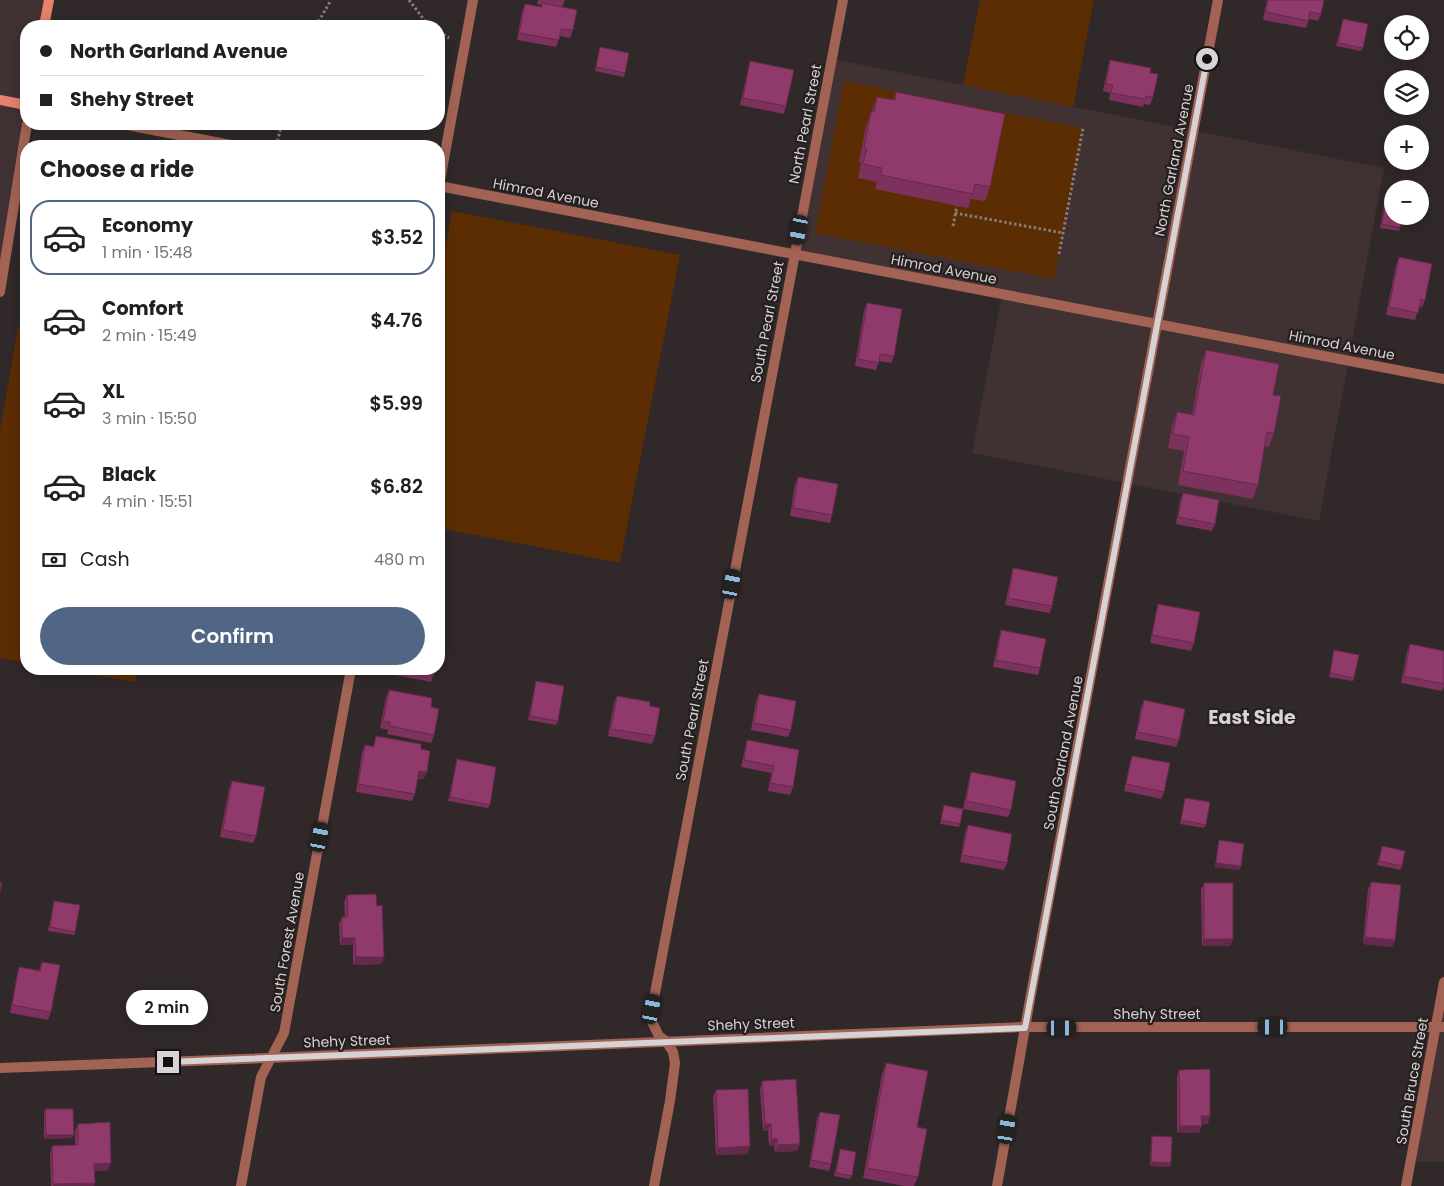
<!DOCTYPE html>
<html lang="en">
<head>
<meta charset="utf-8">
<style>
	:root { --surface:#fff; --page:#f2f2f2; --text:#202124; --muted:#757577; --line:#e0e0e0; --accent:#516585 }
	body { margin:0; font-family:Poppins,sans-serif; background:var(--page); color:var(--text); height:100vh; display:flex; flex-direction:column; font-size:19px; white-space:nowrap }
	* { box-sizing:border-box; margin:0 }
	p { font-size:16px; color:var(--muted) }
	.icon { flex:none; width:28px; height:28px; fill:none; stroke:currentColor; stroke-width:2; stroke-linecap:round; stroke-linejoin:round }
	.map { position:relative; flex:1; overflow:hidden }
	.side { position:absolute; left:20px; top:140px; width:425px; height:535px; display:flex; flex-direction:column; background:var(--surface); border-radius:20px; box-shadow:0 2px 12px #0003 }
	.side>* { flex:none }
	.hud { position:absolute; left:20px; top:20px; width:425px; height:110px; border-radius:20px; box-shadow:0 2px 12px #0003; display:grid; align-content:center; height:110px; padding:0 20px; background:var(--surface) }
	.controls { position:absolute; left:1384px; top:15px; display:grid; gap:10px }
	.controls a { display:grid; place-items:center; width:45px; height:45px; border-radius:50%; background:var(--surface); box-shadow:0 2px 12px #0003; font-size:25px }
	.end { position:absolute; width:22px; height:22px; margin:-11px; border:6px solid #d7d2d3; background:#111; box-shadow:0 0 0 2px #111 }
	.from { border-radius:50% }
	.bubble { position:absolute; height:35px; border-radius:18px; background:var(--surface); box-shadow:0 2px 12px #0003; font-size:16px; font-weight:600; line-height:35px; text-align:center }
	.car { position:absolute; width:15px; height:30px; margin:-15px -8px; border-radius:6px; box-shadow:0 0 4px 1px #0007; background:linear-gradient(#222 24%,#8ab4d8 0 40%,#222 0 76%,#8ab4d8 0 86%,#222 0) }
	.hud b { display:flex; align-items:center; gap:18px; height:48px; font-size:19px }
	.hud b+b { border-top:1px solid var(--line) }
	.hud i { width:12px; height:12px; background:var(--text) }
	ul { padding:0; list-style:none }
	li { display:flex; align-items:center; gap:15px; height:75px; margin:0 10px 8px; padding:0 10px; border:2px solid transparent; border-radius:20px }
	li div { flex:1 }
	li b { display:block; font-size:19px }
	li em { font-style:normal; font-weight:600 }
	li.on { border-color:var(--accent) }
	li>.icon { width:45px; height:45px; stroke-width:1.5 }
	h2 { padding:0 20px; font-size:22px; line-height:60px }
	.pay { display:flex; align-items:center; gap:12px; height:55px; padding:0 20px; font-size:19px }
	.pay p { margin-inline-start:auto }
	.cta { display:flex; gap:10px; margin-top:auto; padding:10px 20px }
	.cta a { flex:1; height:58px; border-radius:30px; background:var(--accent); color:#fff; font-size:20px; font-weight:600; line-height:58px; text-align:center }
	.map>svg:first-child { display:block }
</style>
</head>
<body>
<div class="map">
<svg width="1444" height="1186" viewBox="0 0 1444 1186">
	<rect width="100%" height="100%" fill="#302829"/>
	<path fill="#403133" d="M0 0H49L44 26H26V124L0 292Z
		M832 59 1384 168 1319 521 972 453 1002 294 794 254Z
		M1444 982V1162H1411Z"/>
	<path fill="#5c2d03" d="M980 0H1094L1073 107 963 85Z
		M844 81 1083 128 1054 279 815 233Z
		M452 211 680 255 620 563 439 528V284Z
		M18 327 26 329V663L0 658V431Z
		M60 669H137L135 682Z"/>
	<g fill="none" stroke-linecap="round" stroke-linejoin="round">
		<path stroke="#857e7f" stroke-width="3" stroke-dasharray="2.5 2.5" stroke-linecap="butt" d="M409 0 425 21 432 26
			M316 26 331 0
			M439 32 449 38
			M276 146 282 124
			M955 213 1063 233
			M953 226 957 206
			M1059 254 1083 128"/>
		<path stroke="#a26355" stroke-width="10" d="M439 186 473 0
			M0 292 27 124
			M241 1186 261 1077 284 1033 351 669
			M654 1186 670 1101 675 1063 673 1052 666 1041 659 1036 651 1020 652 1009 843 0
			M997 1186 1031 994 1218 0
			M1406 1186 1444 982"/>
		<path stroke="#a26355" stroke-width="10" d="M122 124 236 146
			M439 186 1444 379
			M0 1068 244 1059 1025 1027H1444"/>
		<path stroke="#e5816c" stroke-width="10" d="M44 26 49 0
			M0 100 26 105"/>
	</g>
	<path fill="#7c325c" d="M538 0H565L562 7 573 30 570 38 560 36 556 47 517 40 522 11 525 4 541 7 542 5 537 4Z
		M1267 0H1324L1321 14 1318 21 1309 19 1306 28 1263 20Z
		M1343 19 1363 48 1361 51 1336 46Z
		M600 47 625 73 624 77 595 71Z
		M1110 60 1150 73 1153 97 1150 105 1144 104 1143 107 1109 100 1110 93 1103 91 1108 67Z
		M750 61 786 106 784 114 740 105 748 69Z
		M896 92 990 187 985 201 971 199 968 208 875 189 877 182 858 178 861 163 859 162 866 126 877 97 893 100Z
		M1386 195 1400 228 1399 231 1380 228 1385 199Z
		M1399 257 1425 300 1422 307H1419L1415 320 1386 315 1396 265Z
		M867 303 894 356 891 363 879 361 876 370 855 366 864 311Z
		M1206 350 1273 395 1274 433 1269 447 1265 446 1258 485 1253 499 1178 485 1184 451 1168 448 1172 426 1177 412 1192 415 1201 364Z
		M798 477 832 515 830 523 790 516 795 484Z
		M1183 493 1215 524 1212 531 1176 524 1180 500Z
		M1013 568 1052 606 1050 613 1005 605 1011 576Z
		M1158 604 1194 643 1191 651 1150 643 1156 612Z
		M1001 630 1040 668 1038 675 993 667 999 637Z
		M1410 644 1444 651V687L1442 691 1401 683 1407 652Z
		M1334 650 1354 678 1353 681 1329 677Z
		M391 669H435L431 682 390 674Z
		M536 681 558 721 556 725 528 720Z
		M389 690 431 707 434 735 431 743 387 734 388 730 380 728 386 697Z
		M759 694 791 730 788 737 751 730 756 701Z
		M617 696 650 706 655 736 652 744 608 736 614 703Z
		M1144 700 1179 740 1176 747 1135 739 1141 707Z
		M376 736 421 749 424 779H417L415 794 412 801 356 792 362 752 365 745 373 747Z
		M747 740 799 750 793 787 790 795 768 791 771 773 741 767 745 748Z
		M1132 756 1164 792 1161 799 1124 791 1130 763Z
		M457 759 490 805 488 808 448 801Z
		M971 772 1011 810 1008 817 963 809 969 780Z
		M232 781 256 836 253 843 220 837 229 789Z
		M1185 798 1206 825 1204 828 1180 824Z
		M944 805 960 824 959 827 940 824Z
		M968 825 1007 863 1004 870 960 862 965 833Z
		M1219 840 1241 866 1239 870 1215 867 1218 844Z
		M1382 846 1402 866 1400 870 1377 865Z
		M1371 882 1395 940 1392 947 1363 944 1368 889Z
		M1204 883 1233 939 1230 946H1202L1201 890Z
		M347 895 377 906 384 957 381 964 353 965V945H340L339 924 342 917H345L344 902Z
		M54 901 75 932 74 935 48 931Z
		M42 962 51 1012 48 1020 10 1013 17 974 19 967 39 970Z
		M886 1063 917 1127 918 1177 914 1186H904L863 1178 882 1074Z
		M1179 1070 1208 1124H1202L1199 1133H1177V1077Z
		M762 1081 800 1144 797 1151 775 1152 774 1146H769L768 1131H763L760 1089Z
		M716 1090 747 1154 716 1155 713 1097Z
		M45 1109 74 1135 72 1138 44 1139V1113Z
		M820 1112 831 1164 829 1171 809 1167 817 1119Z
		M78 1124 108 1171H94L95 1183 94 1186H51L50 1154 52 1146 75 1145V1131Z
		M1152 1136 1170 1167 1150 1166 1151 1140Z
		M840 1149 852 1176 850 1179 834 1176Z"/>
	<path fill="#65294b" d="M419 771 427 772 424 779 416 778Z
		M1216 863 1241 866 1239 870 1215 867Z
		M1365 937 1395 940 1392 947 1363 944Z
		M342 938H355L353 945H340Z
		M1204 939H1233L1230 946H1202Z
		M356 957H384L381 964 353 965Z
		M1201 1116H1210L1208 1124H1199Z
		M765 1124H771L768 1131H763Z
		M1180 1126H1202L1199 1133H1177Z
		M46 1135H74L72 1138 44 1139Z
		M772 1139H777L774 1146H769Z
		M800 1144 797 1151 775 1152 778 1145Z
		M750 1146 747 1154 716 1155 718 1148Z
		M1151 1162 1171 1163 1170 1167 1150 1166Z
		M111 1163 108 1171H91L94 1164Z
		M95 1183 94 1186H53V1184Z"/>
	<path fill="#903a6b" stroke="#65294b" d="M1268 0H1324L1321 14 1310 12 1308 21 1266 12Z
		M542 3 577 10 573 30 561 29 559 40 519 33 525 4 542 7Z
		M1343 19 1368 24 1363 48 1338 43Z
		M600 47 629 53 625 73 596 67Z
		M1110 60 1151 68 1150 73 1158 74 1153 97 1146 96 1145 99 1111 93 1113 85 1106 84Z
		M750 61 794 70 786 106 743 98Z
		M896 92 1005 114 990 187 975 184 973 194 881 175 882 168 863 164 867 148H864L871 112H874L877 97 895 100Z
		M1386 195 1392 197V216H1402L1400 228 1382 224Z
		M1399 257 1432 264 1425 300 1421 299 1418 313 1389 307Z
		M867 303 902 309 894 356 880 354 879 363 858 359Z
		M1206 350 1279 364 1273 395 1281 396 1274 433 1267 432 1258 485 1183 471 1189 437 1173 434 1177 412 1194 415Z
		M798 477 838 484 832 515 793 508Z
		M1183 493 1219 500 1215 524 1178 517Z
		M439 550 442 551 439 571Z
		M1013 568 1058 577 1052 606 1008 598Z
		M1158 604 1200 612 1194 643 1152 635Z
		M1001 630 1046 639 1040 668 996 660Z
		M1410 644 1444 651V684L1404 676Z
		M1334 650 1359 655 1354 678 1330 673Z
		M402 669H435L434 674Z
		M536 681 564 686 558 721 530 716Z
		M389 690 432 698 431 707 439 709 434 735 390 726V722L383 721Z
		M759 694 796 701 791 730 754 723Z
		M617 696 650 702V706L660 708 655 736 611 729Z
		M1144 700 1185 709 1179 740 1137 732Z
		M376 736 421 744V749L430 751 427 772 419 771 415 794 358 784 365 745 374 747Z
		M747 740 799 750 793 787 770 783 774 766 744 760Z
		M1132 756 1170 763 1164 792 1126 784Z
		M457 759 496 767 490 805 450 797Z
		M971 772 1016 781 1011 810 966 801Z
		M232 781 265 787 256 836 223 830Z
		M1185 798 1210 802 1206 825 1181 820Z
		M944 805 963 809 960 824 941 820Z
		M968 825 1012 834 1007 863 962 855Z
		M1219 840 1244 844 1241 866 1216 863Z
		M1382 846 1405 851 1402 866 1379 861Z
		M0 882H2L0 893Z
		M1371 882 1401 885 1395 940 1365 937Z
		M1204 883H1233V939H1204Z
		M376 894 377 906 382 905 384 957H356L355 938H342V917H348L347 895Z
		M54 901 80 905 75 932 50 927Z
		M42 962 60 965 51 1012 12 1005 19 967 40 971Z
		M886 1063 928 1071 917 1127 927 1129 918 1177 867 1168Z
		M1210 1069V1116H1201L1202 1126H1180L1179 1070Z
		M796 1079 800 1144 778 1145 777 1139H772L771 1124H765L762 1081Z
		M748 1089 750 1146 718 1148 716 1090Z
		M45 1109H73L74 1135H46Z
		M820 1112 840 1115 831 1164 811 1160Z
		M110 1122 111 1163 94 1164 95 1183 53 1184 52 1146 78 1145V1124Z
		M1152 1136 1172 1137 1171 1163 1151 1162Z
		M840 1149 856 1152 852 1176 836 1173Z"/>
	<g fill="none" stroke-linecap="round" stroke-linejoin="round">
		<path stroke="#d7d2d3" stroke-width="6" d="M168 1062 1025 1028 1207 59"/>
	</g>
	<g text-anchor="middle" dominant-baseline="central" stroke-width="4.5" stroke-linejoin="round" paint-order="stroke">
		<g font-size="14" fill="#d7d2d3" stroke="#261f20">
			<text transform="translate(805 124) rotate(-79)">North Pearl Street</text>
			<text transform="translate(1174 160) rotate(-79)">North Garland Avenue</text>
			<text transform="translate(546 193) rotate(11)">Himrod Avenue</text>
			<text transform="translate(944 269) rotate(11)">Himrod Avenue</text>
			<text transform="translate(767 322) rotate(-79)">South Pearl Street</text>
			<text transform="translate(1342 345) rotate(11)">Himrod Avenue</text>
			<text transform="translate(692 720) rotate(-79)">South Pearl Street</text>
			<text transform="translate(1063 753) rotate(-79)">South Garland Avenue</text>
			<text transform="translate(287 942) rotate(-80)">South Forest Avenue</text>
			<text x="1157" y="1014">Shehy Street</text>
			<text transform="translate(751 1024) rotate(-2)">Shehy Street</text>
			<text transform="translate(347 1041) rotate(-2)">Shehy Street</text>
			<text transform="translate(1412 1081) rotate(-80)">South Bruce Street</text>
		</g>
		<g font-size="19" font-weight="bold" fill="#d7d2d3" stroke="#261f20">
			<text x="1252" y="717">East Side</text>
		</g>
	</g>
</svg>
<div class="controls">
<a><svg class="icon" aria-label="locate" viewBox="0 0 24 24"><circle cx="12" cy="12" r="6"/><path d="M12 2v4M12 18v4M2 12h4M18 12h4"/></svg></a>
<a><svg class="icon" aria-label="layers" viewBox="0 0 24 24"><path d="M12 4l9 5-9 5-9-5zM3 14l9 5 9-5"/></svg></a>
<a>+</a>
<a>−</a>
</div>
<i class="end from" style="left:1207px;top:59px"></i>
<i class="end" style="left:168px;top:1062px"></i>
<div class="bubble" style="left:126px;top:990px;width:82px">2 min</div>
<i class="car" style="left:799px;top:230px;rotate:191deg"></i>
<i class="car" style="left:732px;top:584px;rotate:11deg"></i>
<i class="car" style="left:320px;top:837px;rotate:11deg"></i>
<i class="car" style="left:652px;top:1009px;rotate:11deg"></i>
<i class="car" style="left:1273px;top:1027px;rotate:270deg"></i>
<i class="car" style="left:1062px;top:1028px;rotate:90deg"></i>
<i class="car" style="left:1007px;top:1129px;rotate:10deg"></i>
<div class="hud">
<b><i class="from"></i>North Garland Avenue</b>
<b><i></i>Shehy Street</b>
</div>
<section class="side">
<h2>Choose a ride</h2>
<ul>
<li class="on"><svg class="icon" aria-label="car" viewBox="0 0 24 24"><path d="M5 17H2v-5l4-1 3-4h7l3 4 3 1v5h-3M9 17h6M6 11h13"/><circle cx="7" cy="17" r="2"/><circle cx="17" cy="17" r="2"/></svg><div><b>Economy</b><p>1 min · 15:48</p></div><em>$3.52</em></li>
<li><svg class="icon" aria-label="car" viewBox="0 0 24 24"><path d="M5 17H2v-5l4-1 3-4h7l3 4 3 1v5h-3M9 17h6M6 11h13"/><circle cx="7" cy="17" r="2"/><circle cx="17" cy="17" r="2"/></svg><div><b>Comfort</b><p>2 min · 15:49</p></div><em>$4.76</em></li>
<li><svg class="icon" aria-label="car" viewBox="0 0 24 24"><path d="M5 17H2v-5l4-1 3-4h7l3 4 3 1v5h-3M9 17h6M6 11h13"/><circle cx="7" cy="17" r="2"/><circle cx="17" cy="17" r="2"/></svg><div><b>XL</b><p>3 min · 15:50</p></div><em>$5.99</em></li>
<li><svg class="icon" aria-label="car" viewBox="0 0 24 24"><path d="M5 17H2v-5l4-1 3-4h7l3 4 3 1v5h-3M9 17h6M6 11h13"/><circle cx="7" cy="17" r="2"/><circle cx="17" cy="17" r="2"/></svg><div><b>Black</b><p>4 min · 15:51</p></div><em>$6.82</em></li>
</ul>
<div class="pay"><svg class="icon" aria-label="cash" viewBox="0 0 24 24"><path d="M3 7h18v10H3z"/><circle cx="12" cy="12" r="2"/></svg>Cash<p>480 m</p></div>
<div class="cta"><a>Confirm</a></div>
</section>
</div>
</body>
</html>
